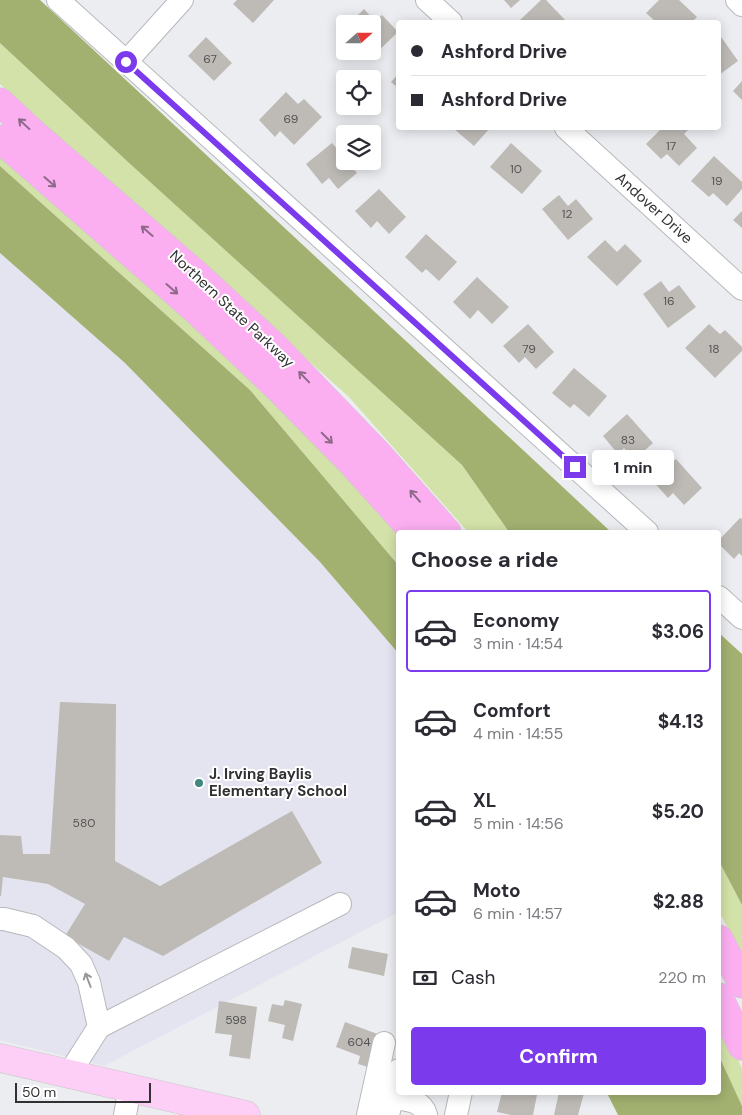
<!DOCTYPE html>
<html lang="en">
<head>
<meta charset="utf-8">
<style>
	:root { --surface:#fff; --page:#f2f2f3; --text:#2b2b33; --muted:#7c7c81; --line:#e1e1e2; --accent:#7c3aed }
	body { margin:0; font-family:"DM Sans",sans-serif; background:var(--page); color:var(--text); height:100vh; display:flex; flex-direction:column; font-size:19px; white-space:nowrap }
	* { box-sizing:border-box; margin:0 }
	p { font-size:16px; color:var(--muted) }
	.icon { flex:none; width:28px; height:28px; fill:none; stroke:currentColor; stroke-width:2; stroke-linecap:round; stroke-linejoin:round }
	.map { position:relative; flex:1; overflow:hidden }
	.sheet { position:absolute; left:396px; top:530px; width:325px; height:565px; display:flex; flex-direction:column; background:var(--surface); border-radius:5px; box-shadow:0 2px 12px #0003 }
	.sheet>* { flex:none }
	.hud { position:absolute; left:396px; top:20px; width:325px; height:110px; border-radius:5px; box-shadow:0 2px 12px #0003; display:grid; align-content:center; height:110px; padding:0 15px; background:var(--surface) }
	.needle { width:32px; rotate:69deg }
	.buttons { position:absolute; left:336px; top:15px; display:grid; gap:10px }
	.buttons a { display:grid; place-items:center; width:45px; height:45px; border-radius:5px; background:var(--surface); box-shadow:0 2px 12px #0003; font-size:25px }
	.scale { position:absolute; left:15px; bottom:12px; width:136px; box-sizing:border-box; padding-left:5px; border:2px solid #313133; border-top:0; font-size:14px; line-height:18px; white-space:nowrap; color:#313133; -webkit-text-stroke:4px #fff; paint-order:stroke }
	.end { position:absolute; width:22px; height:22px; margin:-11px; border:6px solid #7c3aed; background:#fff; box-shadow:0 0 0 2px #fff }
	.from { border-radius:50% }
	.bubble { position:absolute; height:35px; border-radius:5px; background:var(--surface); box-shadow:0 2px 12px #0003; font-size:16px; font-weight:700; line-height:35px; text-align:center }
	.hud b { display:flex; align-items:center; gap:18px; height:48px; font-size:19px }
	.hud b+b { border-top:1px solid var(--line) }
	.hud i { width:12px; height:12px; background:var(--text) }
	ul { padding:0; list-style:none }
	li { display:flex; align-items:center; gap:15px; height:82px; margin:0 10px 8px; padding:0 5px; border:2px solid transparent; border-radius:5px }
	li div { flex:1 }
	li b { display:block; font-size:19px }
	li em { font-style:normal; font-weight:700 }
	li.selected { border-color:var(--accent) }
	li>.icon { width:45px; height:45px; stroke-width:1.5 }
	h2 { padding:0 15px; font-size:22px; line-height:60px }
	.pay { display:flex; align-items:center; gap:12px; height:55px; padding:0 15px; font-size:19px }
	.pay p { margin-inline-start:auto }
	.primary-button { display:flex; gap:10px; margin-top:auto; padding:10px 15px }
	.primary-button a { flex:1; height:58px; border-radius:5px; background:var(--accent); color:#fff; font-size:20px; font-weight:700; line-height:58px; text-align:center }
	.map>svg:first-child { display:block }
</style>
</head>
<body>
<div class="map">
<svg width="742" height="1115" viewBox="0 0 742 1115">
	<rect width="100%" height="100%" fill="#ecedf1"/>
	<path fill="#e3e4f0" d="M0 253 125 363 320 562 399 654V912L104 1066 0 1040Z"/>
	<path fill="#d3e2a8" d="M0 43 128 162 462 465 509 532H468L349 397 19 103 0 84Z
		M0 148 209 334 389 520 399 532V566L250 390 0 166Z
		M719 861 742 905V956L719 911Z
		M719 1021 734 1049 742 1069V1106L719 1056Z"/>
	<path fill="#a2b170" d="M0 0H40L611 532H509L462 465 128 162 0 43Z
		M0 166 250 390 399 566V654L320 562 125 363 0 253Z
		M719 633 742 654V905L719 861Z
		M719 1056 742 1106V1115H618L607 1093 719 1092Z"/>
	<path fill="#bebbb7" d="M237 0H274L253 23 233 4Z
		M504 0H520L511 8Z
		M541 0H546L567 22H520L519 21Z
		M659 0H679L697 17 692 22H656L646 13Z
		M364 9 375 21 382 15 398 32 373 56 368 51H372V24H349Z
		M719 34 738 61 719 75Z
		M206 37 232 63 214 81 188 56Z
		M399 73V89L391 82Z
		M742 81V100L733 91Z
		M286 92 298 104 304 99 322 117 294 145 280 131 275 137 259 120Z
		M453 128H490L474 146Z
		M662 128H690L684 134 697 148 679 166 667 154 661 159 646 144Z
		M332 143 345 158V161H347L357 173 338 189 329 178 322 184 306 164Z
		M511 143 542 171 522 194 490 167Z
		M714 156 742 182V189L727 206 713 193 709 197 691 181Z
		M379 189 406 217 389 234 377 221 371 228 355 211Z
		M559 195 568 206 576 199 593 219 568 240 542 209Z
		M742 211V228L733 220Z
		M426 234 457 262 439 281 426 269 422 273 405 257Z
		M605 240 617 252 625 244 642 261 617 286 587 257Z
		M477 277 509 307 492 324 478 310 470 319 453 302Z
		M661 281 669 292 679 285 696 307 668 328 643 294Z
		M528 324 554 352 536 369 525 357 519 363 503 346Z
		M709 324 720 334 725 330 742 347V351L715 378 685 348Z
		M574 368 607 396 589 417 574 404 570 408 552 393Z
		M627 414 653 443 634 460 624 448 618 454 603 436Z
		M676 459 702 488 684 505 673 493 668 498 652 480Z
		M740 518 742 519V556L739 553 734 559 719 544V540Z
		M60 702 116 704 115 861 160 886 292 811 322 863 163 956 124 937 109 961 65 936 85 904 48 884 3 877 1 896H0V835L21 836 23 854H50Z
		M352 947 388 954 384 976 348 968Z
		M285 1000 302 1004 293 1041 282 1038 285 1025 268 1021 272 1004 283 1006Z
		M219 1001 257 1007 250 1059 229 1056 232 1035 215 1033Z
		M345 1022 383 1036 371 1068 358 1064 360 1056 336 1047Z
		M502 1092H526L537 1095 533 1115H511L497 1112Z
		M559 1092 584 1093 578 1115H554Z"/>
	<g fill="none" stroke-linecap="round" stroke-linejoin="round">
		<defs>
			<path id="minor" d="M58 0 647 532
				M427 0 451 22
				M737 0 742 5
				M126 62 182 0
				M566 128 742 289
				M719 597 742 618
				M0 919H4L33 926 66 948 81 964 89 982 99 1027
				M69 1074 99 1027 340 904
				M392 1098C405 1100 422 1099 426 1115
				M125 1115 130 1088
				M368 1115 384 1043
				M388 1115 399 1070
				M456 1115 461 1092"/>
			<path id="major" d="M0 1058 246 1115"/>
			<path id="highway" d="M0 102 32 132 197 275 276 348 378 454 447 532
				M0 139 197 311 276 386 350 461 414 532
				M719 939 742 984
				M719 997 742 1046"/>
		</defs>
		<use href="#minor" stroke="#b7b8bc" stroke-width="24"/>
		<use href="#major" stroke="#c9c9ca" stroke-width="29"/>
		<use href="#highway" stroke="#c9c9ca" stroke-width="29"/>
		<use href="#minor" stroke="#fff" stroke-width="22"/>
		<use href="#major" stroke="#fdcff7" stroke-width="28"/>
		<use href="#highway" stroke="#fbaff1" stroke-width="28"/>
	</g>
	<defs><path id="oneway-shaft" d="M-6 0H5M1.5-3L5.5 0L1.5 3" fill="none" stroke-width="1.6" stroke-linecap="round" stroke-linejoin="round" transform="scale(1.25)"/></defs>
	<g stroke="#8c6a88">
		<use href="#oneway-shaft" transform="translate(24 124) rotate(-137)"/>
		<use href="#oneway-shaft" transform="translate(50 182) rotate(41)"/>
		<use href="#oneway-shaft" transform="translate(147 231) rotate(-139)"/>
		<use href="#oneway-shaft" transform="translate(172 289) rotate(41)"/>
		<use href="#oneway-shaft" transform="translate(304 377) rotate(-134)"/>
		<use href="#oneway-shaft" transform="translate(327 438) rotate(45)"/>
		<use href="#oneway-shaft" transform="translate(415 496) rotate(-131)"/>
	</g>
	<use stroke="#989899" href="#oneway-shaft" transform="translate(88 980) rotate(-111)"/>
	<g fill="none" stroke-linecap="round" stroke-linejoin="round">
		<path stroke="#7c3aed" stroke-width="6" d="M126 62 575 467"/>
	</g>
	<circle fill="#408780" stroke="#fff" stroke-width="2" cx="199" cy="783" r="5"/>
	<g text-anchor="middle" dominant-baseline="central" stroke-width="4" stroke-linejoin="round" paint-order="stroke">
		<g font-size="12" fill="#545454">
			<text x="210" y="59">67</text>
			<text x="291" y="119">69</text>
			<text x="671" y="146">17</text>
			<text x="516" y="169">10</text>
			<text x="717" y="181">19</text>
			<text x="567" y="214">12</text>
			<text x="669" y="301">16</text>
			<text x="529" y="349">79</text>
			<text x="714" y="349">18</text>
			<text x="628" y="440">83</text>
			<text x="84" y="823">580</text>
			<text x="236" y="1020">598</text>
			<text x="359" y="1042">604</text>
		</g>
		<g font-size="15" fill="#313133" stroke="#fff">
			<text transform="translate(654 208) rotate(42)">Andover Drive</text>
			<text transform="translate(232 309) rotate(43)">Northern State Parkway</text>
		</g>
		<g font-size="15" font-weight="bold" fill="#313133" stroke="#fff" text-anchor="start">
			<text x="209" y="774">J. Irving Baylis<tspan x="209" dy="17">Elementary School</tspan></text>
		</g>
	</g>
</svg>
<div class="buttons">
<a><svg class="needle" viewBox="-14 -14 28 28"><path d="M0-13l5 13h-10z" fill="#e53935"/><path d="M0 13l5-13h-10z" fill="#7c7c81"/></svg></a>
<a><svg class="icon" aria-label="locate" viewBox="0 0 24 24"><circle cx="12" cy="12" r="6"/><path d="M12 2v4M12 18v4M2 12h4M18 12h4"/></svg></a>
<a><svg class="icon" aria-label="layers" viewBox="0 0 24 24"><path d="M12 4l9 5-9 5-9-5zM3 14l9 5 9-5"/></svg></a>
</div>
<div class="scale">50 m</div>
<i class="end from" style="left:126px;top:62px"></i>
<i class="end" style="left:575px;top:467px"></i>
<div class="bubble" style="left:592px;top:450px;width:82px">1 min</div>
<div class="hud">
<b><i class="from"></i>Ashford Drive</b>
<b><i></i>Ashford Drive</b>
</div>
<section class="sheet">
<h2>Choose a ride</h2>
<ul>
<li class="selected"><svg class="icon" aria-label="car" viewBox="0 0 24 24"><path d="M5 17H2v-5l4-1 3-4h7l3 4 3 1v5h-3M9 17h6M6 11h13"/><circle cx="7" cy="17" r="2"/><circle cx="17" cy="17" r="2"/></svg><div><b>Economy</b><p>3 min · 14:54</p></div><em>$3.06</em></li>
<li><svg class="icon" aria-label="car" viewBox="0 0 24 24"><path d="M5 17H2v-5l4-1 3-4h7l3 4 3 1v5h-3M9 17h6M6 11h13"/><circle cx="7" cy="17" r="2"/><circle cx="17" cy="17" r="2"/></svg><div><b>Comfort</b><p>4 min · 14:55</p></div><em>$4.13</em></li>
<li><svg class="icon" aria-label="car" viewBox="0 0 24 24"><path d="M5 17H2v-5l4-1 3-4h7l3 4 3 1v5h-3M9 17h6M6 11h13"/><circle cx="7" cy="17" r="2"/><circle cx="17" cy="17" r="2"/></svg><div><b>XL</b><p>5 min · 14:56</p></div><em>$5.20</em></li>
<li><svg class="icon" aria-label="car" viewBox="0 0 24 24"><path d="M5 17H2v-5l4-1 3-4h7l3 4 3 1v5h-3M9 17h6M6 11h13"/><circle cx="7" cy="17" r="2"/><circle cx="17" cy="17" r="2"/></svg><div><b>Moto</b><p>6 min · 14:57</p></div><em>$2.88</em></li>
</ul>
<div class="pay"><svg class="icon" aria-label="cash" viewBox="0 0 24 24"><path d="M3 7h18v10H3z"/><circle cx="12" cy="12" r="2"/></svg>Cash<p>220 m</p></div>
<div class="primary-button"><a>Confirm</a></div>
</section>
</div>
</body>
</html>
